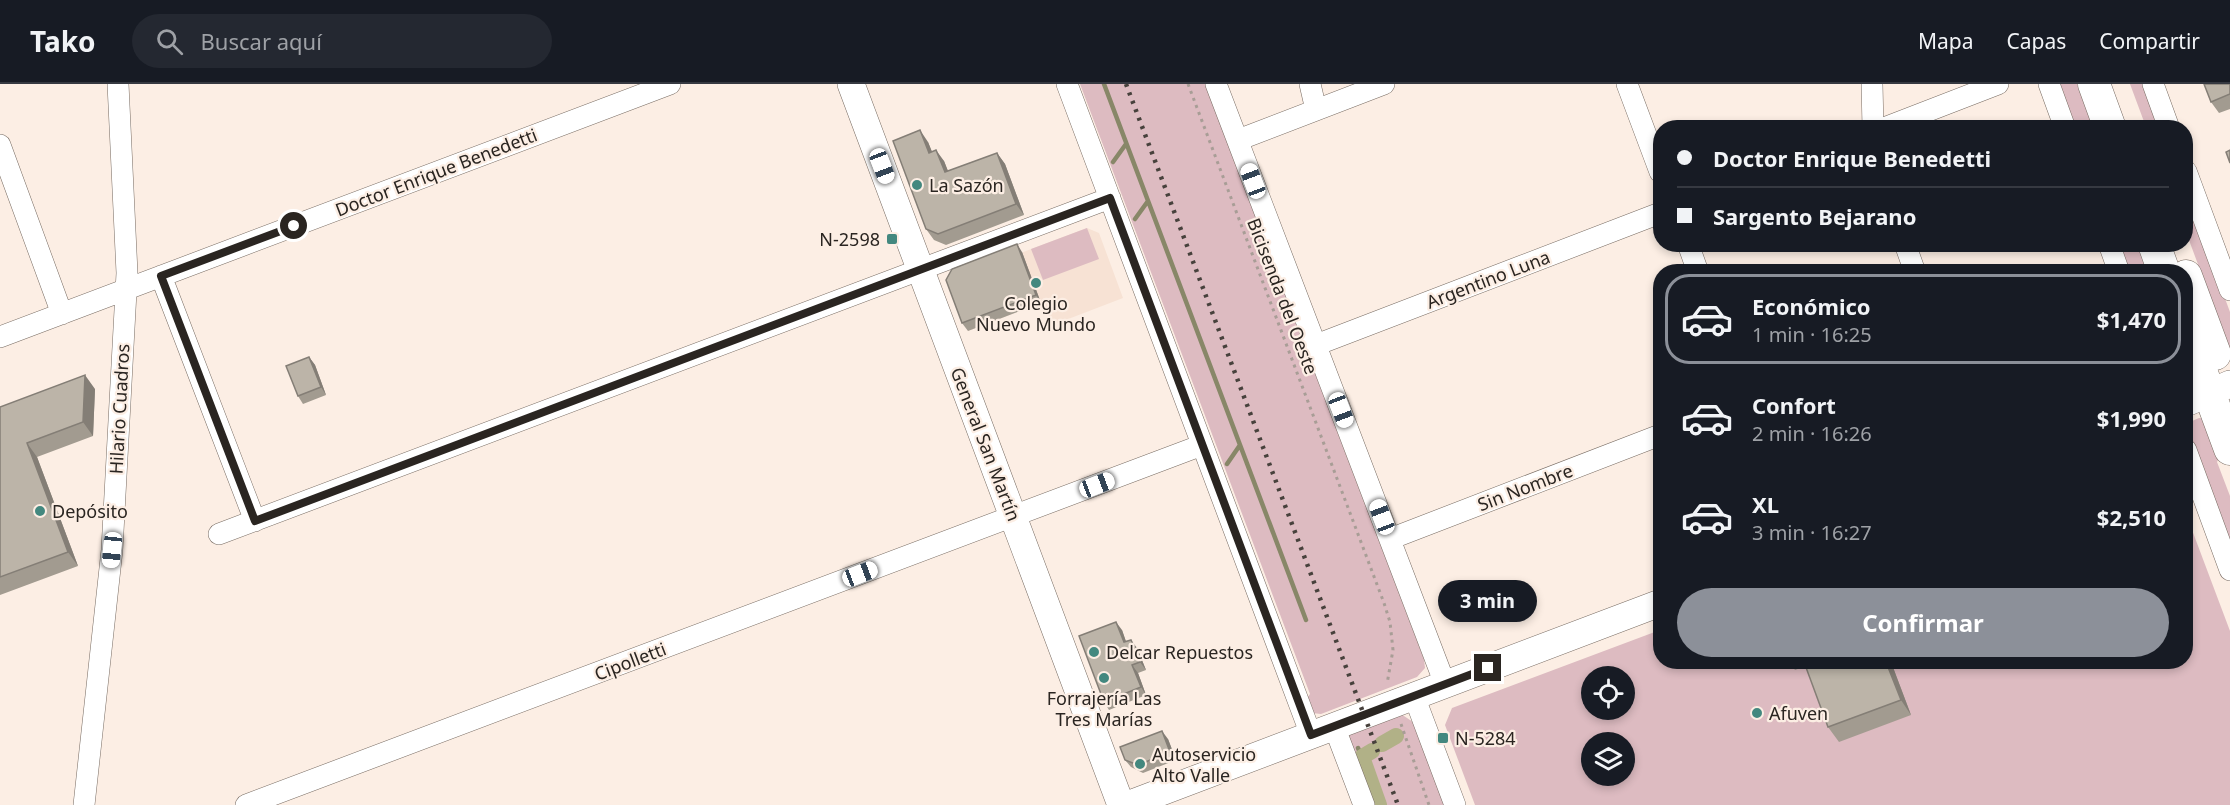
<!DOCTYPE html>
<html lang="es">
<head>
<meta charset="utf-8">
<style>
	:root { --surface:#171b24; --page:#242831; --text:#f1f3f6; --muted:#9ea1a6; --line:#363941; --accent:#8c9099 }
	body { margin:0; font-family:"Noto Sans",sans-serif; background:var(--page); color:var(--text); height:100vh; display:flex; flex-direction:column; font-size:22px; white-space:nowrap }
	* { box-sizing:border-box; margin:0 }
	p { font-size:20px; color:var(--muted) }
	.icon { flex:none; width:33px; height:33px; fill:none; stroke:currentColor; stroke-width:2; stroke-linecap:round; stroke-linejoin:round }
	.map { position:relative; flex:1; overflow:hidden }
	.side { position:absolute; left:1653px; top:180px; width:540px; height:405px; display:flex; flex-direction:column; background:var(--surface); border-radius:24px; box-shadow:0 3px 9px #0003 }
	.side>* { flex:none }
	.guide { position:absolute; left:1653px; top:36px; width:540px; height:132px; border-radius:24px; box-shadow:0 3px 9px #0003; display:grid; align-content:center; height:132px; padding:0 24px; background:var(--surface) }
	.buttons { position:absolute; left:1581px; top:582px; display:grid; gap:12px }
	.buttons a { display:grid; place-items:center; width:54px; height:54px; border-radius:50%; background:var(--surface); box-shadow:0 3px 9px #0003; font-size:30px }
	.end { position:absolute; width:27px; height:27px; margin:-14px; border:8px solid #2a2521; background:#fff; box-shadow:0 0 0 3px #fff }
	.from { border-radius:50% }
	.bubble { position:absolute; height:42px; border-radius:21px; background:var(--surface); box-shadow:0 3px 9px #0003; font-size:20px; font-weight:700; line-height:42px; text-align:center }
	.car { position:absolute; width:18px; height:36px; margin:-18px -9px; border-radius:8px; box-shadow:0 0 4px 2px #0007; background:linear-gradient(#fff 24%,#345 0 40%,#fff 0 76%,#345 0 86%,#fff 0) }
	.guide b { display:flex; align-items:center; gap:21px; height:57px; font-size:22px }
	.guide b+b { border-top:2px solid var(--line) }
	.guide i { width:15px; height:15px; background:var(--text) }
	ul { padding:10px 0 0; list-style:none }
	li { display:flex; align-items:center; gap:18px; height:90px; margin:0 12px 9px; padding:0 12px; border:3px solid transparent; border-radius:24px }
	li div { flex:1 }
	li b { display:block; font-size:22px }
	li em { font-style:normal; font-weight:700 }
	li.active { border-color:var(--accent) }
	li>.icon { width:54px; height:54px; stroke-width:1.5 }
	.action { display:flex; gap:12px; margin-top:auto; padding:12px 24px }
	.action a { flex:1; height:69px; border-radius:36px; background:var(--accent); color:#fff; font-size:24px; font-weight:700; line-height:69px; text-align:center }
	header { display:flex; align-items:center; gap:36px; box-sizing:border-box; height:84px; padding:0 30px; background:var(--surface); border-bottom:2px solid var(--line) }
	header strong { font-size:28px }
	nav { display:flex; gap:33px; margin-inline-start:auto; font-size:21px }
	.search { width:420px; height:54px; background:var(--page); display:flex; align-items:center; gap:15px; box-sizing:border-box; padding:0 21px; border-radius:33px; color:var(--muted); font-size:22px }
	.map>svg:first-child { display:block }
</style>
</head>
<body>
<header>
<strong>Tako</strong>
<div class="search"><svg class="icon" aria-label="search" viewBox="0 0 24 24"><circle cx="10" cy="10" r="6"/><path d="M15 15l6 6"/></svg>Buscar aquí</div>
<nav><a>Mapa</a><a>Capas</a><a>Compartir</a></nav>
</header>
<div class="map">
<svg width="2230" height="721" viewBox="0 0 2230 721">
	<rect width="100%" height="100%" fill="#fceee4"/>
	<path fill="#f7e2d4" d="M1087 144 1099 149 1123 214 1050 242 1041 219 968 247 952 204 957 193Z"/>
	<path fill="#ddbbc1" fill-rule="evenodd" d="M1080 0H1205L1424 575 1425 584 1417 593 1321 630 1312 629 1304 618 1310 610Z
		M2057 0H2077L2093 43H2073Z
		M2130 0H2144L2161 43H2146Z
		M2186 109 2230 228V276L2226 274 2219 237 2186 148Z
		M1087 144 1099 175 1043 196 1031 165Z
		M2117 161H2137L2148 187H2127Z
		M2199 334H2203L2222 368 2217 378 2230 412V463L2188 348 2192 337Z
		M2186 430 2230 547V721H1475L1445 641 1452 624 1660 546V578H2186ZM1592 592H1624V626H1592ZM1592 658H1624V692H1592Z
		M1401 630 1413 638 1444 721H1370L1344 651Z"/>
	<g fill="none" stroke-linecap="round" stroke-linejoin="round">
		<path stroke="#888768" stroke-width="4.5" d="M1104 0 1306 536
			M1113 78 1126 60
			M1135 135 1148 117
			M1227 380 1240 361
			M1358 664 1362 673"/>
		<path stroke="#b1b187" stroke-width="16" d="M1382 660 1396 652
			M1372 667 1362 673 1379 721"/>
		<defs>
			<path id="minor" d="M1067 0 1311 651
				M1216 0 1445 600
				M1310 0 1316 26
				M1627 0 1660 88
				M1872 0 1873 44
				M2049 0 2065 44
				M2153 0 2169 44
				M1884 44 1998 0
				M1238 56 1384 0
				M0 61 62 230
				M2186 87 2230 206
				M1688 160 1698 188
				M1905 160 1915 188
				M2109 160 2119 188
				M161 192 255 437
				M0 253 670 0
				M1316 261 1660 129
				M2186 366 2230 486
				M219 450 1110 114
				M1390 455 1660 351
				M1414 612 1455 721
				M1334 642 1364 721
				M84 721 112 466 127 189 118 0
				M246 721 1202 361"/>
			<path id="major" d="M851 0 1121 721
				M2186 319 2230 300
				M1127 721 1660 519"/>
			<path id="highway" d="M2094 0 2110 44
				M2154 160 2164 188
				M2186 192 2215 270
				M2186 246 2230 365"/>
		</defs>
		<use href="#minor" stroke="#776b62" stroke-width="22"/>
		<use href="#major" stroke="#776b62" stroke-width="28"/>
		<use href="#highway" stroke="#776b62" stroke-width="33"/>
		<path stroke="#a89d96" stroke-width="3" stroke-dasharray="3 4.5" stroke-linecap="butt" d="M1188 0 1384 519 1390 538 1393 566 1387 600
			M1401 640 1429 721"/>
		<use href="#minor" stroke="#fff" stroke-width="21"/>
		<use href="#major" stroke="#fff" stroke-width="27"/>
		<use href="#highway" stroke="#fff" stroke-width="32"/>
		<path stroke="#47413c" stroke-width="4.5" stroke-dasharray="3 6" stroke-linecap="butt" d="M1126 0 1398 721"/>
	</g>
	<path fill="#a29b90" d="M2230 0V25L2219 29 2211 18Z
		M928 58 932 68 944 77 948 87 997 69 1005 80 1024 131 946 161 934 156 926 145Z
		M1022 168 1041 219 968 247 962 239Z
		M309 273 315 281 326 311 303 320 298 312Z
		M95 305 93 352 37 373 78 482 0 511V323Z
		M1122 546 1126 558 1137 564 1146 586 1138 589 1146 611 1109 626 1104 618Z
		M1789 578H1891L1911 631 1839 658 1828 643 1806 582 1795 586Z
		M1168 655 1176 676 1143 689 1131 683 1125 676Z"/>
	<path fill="#847e76" d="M920 46 928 58 937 80 929 69Z
		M936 66 944 77 953 100 945 88Z
		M997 69 1005 80 1024 131 1016 120Z
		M1017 160 1022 168 1041 219 1036 211Z
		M309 273 315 281 326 311 321 303Z
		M85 291 95 305 93 352 83 338Z
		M27 359 37 373 78 482 68 468Z
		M1116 538 1122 546 1129 566 1124 558Z
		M1131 556 1137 564 1146 586 1140 578Z
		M1886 578H1891L1911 631 1901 616Z
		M1132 581 1138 589 1146 611 1141 603Z
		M1162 647 1168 655 1176 676 1170 668Z"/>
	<path fill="#bcb4a8" stroke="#847e76" stroke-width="1.5" d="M2204 0H2230V10L2211 18Z
		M920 46 929 69 936 66 945 88 997 69 1016 120 938 150 926 145 893 57Z
		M2230 66V79L2226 68Z
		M1017 160 1036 211 962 239 946 196 952 185Z
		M309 273 321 303 298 312 286 282Z
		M85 291 83 338 27 359 68 468 0 493V323Z
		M1116 538 1124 558 1131 556 1140 578 1132 581 1141 603 1104 618 1079 552Z
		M1804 578H1886L1901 616 1828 643Z
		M1162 647 1170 668 1138 681 1125 676 1120 663Z"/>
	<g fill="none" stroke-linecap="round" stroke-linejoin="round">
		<path stroke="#2a2521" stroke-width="8" d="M294 142 161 192 255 437 1110 114 1311 651 1488 584"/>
	</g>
	<g fill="#43887f" stroke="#fceee4" stroke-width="2">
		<circle cx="917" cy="101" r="6"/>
		<rect x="886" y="149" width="12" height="12" rx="3"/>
		<circle cx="1036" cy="199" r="6"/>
		<circle cx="40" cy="427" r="6"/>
		<circle cx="1094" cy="568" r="6"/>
		<circle cx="1104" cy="594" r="6"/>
		<circle cx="1757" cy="629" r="6"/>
		<rect x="1437" y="648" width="12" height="12" rx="3"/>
		<circle cx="1140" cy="680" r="6"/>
	</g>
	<g text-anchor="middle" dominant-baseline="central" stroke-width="4.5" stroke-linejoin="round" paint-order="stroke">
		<g font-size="18" fill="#2a2521" stroke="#fceee4">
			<text transform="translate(436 88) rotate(-21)">Doctor Enrique Benedetti</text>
			<text transform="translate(1488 195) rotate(-21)">Argentino Luna</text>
			<text transform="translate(1283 212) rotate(69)">Bicisenda del Oeste</text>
			<text transform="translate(119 325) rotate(-87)">Hilario Cuadros</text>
			<text transform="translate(986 360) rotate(69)">General San Martín</text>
			<text transform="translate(1525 403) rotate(-21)">Sin Nombre</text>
			<text transform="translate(630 577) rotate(-21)">Cipolletti</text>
		</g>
		<g font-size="18" fill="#2a2521" stroke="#fceee4" text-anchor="start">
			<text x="929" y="101">La Sazón</text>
			<text x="880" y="155" text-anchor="end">N-2598</text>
			<text x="1036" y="219" text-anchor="middle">Colegio<tspan x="1036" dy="21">Nuevo Mundo</tspan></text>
			<text x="52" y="427">Depósito</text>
			<text x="1106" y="568">Delcar Repuestos</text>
			<text x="1104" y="614" text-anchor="middle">Forrajería Las<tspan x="1104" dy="21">Tres Marías</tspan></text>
			<text x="1769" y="629">Afuven</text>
			<text x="1455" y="654">N-5284</text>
			<text x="1152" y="670">Autoservicio<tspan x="1152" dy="21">Alto Valle</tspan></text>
		</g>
	</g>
</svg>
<div class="buttons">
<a><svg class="icon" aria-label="locate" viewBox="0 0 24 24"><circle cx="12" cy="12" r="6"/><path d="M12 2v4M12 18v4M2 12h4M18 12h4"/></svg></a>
<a><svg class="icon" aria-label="layers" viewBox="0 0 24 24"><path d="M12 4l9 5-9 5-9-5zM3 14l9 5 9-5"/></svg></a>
</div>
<i class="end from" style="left:294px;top:142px"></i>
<i class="end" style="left:1488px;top:584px"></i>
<div class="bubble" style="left:1438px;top:496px;width:99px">3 min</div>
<i class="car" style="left:882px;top:82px;rotate:159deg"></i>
<i class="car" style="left:1253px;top:97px;rotate:339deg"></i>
<i class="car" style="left:1341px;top:326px;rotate:159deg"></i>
<i class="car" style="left:1097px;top:401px;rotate:69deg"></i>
<i class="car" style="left:1382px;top:433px;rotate:339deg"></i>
<i class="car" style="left:112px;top:466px;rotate:186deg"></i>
<i class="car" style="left:860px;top:490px;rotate:69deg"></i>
<div class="guide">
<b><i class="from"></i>Doctor Enrique Benedetti</b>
<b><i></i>Sargento Bejarano</b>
</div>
<section class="side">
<ul>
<li class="active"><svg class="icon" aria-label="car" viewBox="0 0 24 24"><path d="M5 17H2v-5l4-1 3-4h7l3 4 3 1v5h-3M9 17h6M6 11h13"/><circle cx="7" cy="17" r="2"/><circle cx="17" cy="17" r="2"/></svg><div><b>Económico</b><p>1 min · 16:25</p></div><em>$1,470</em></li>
<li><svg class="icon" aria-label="car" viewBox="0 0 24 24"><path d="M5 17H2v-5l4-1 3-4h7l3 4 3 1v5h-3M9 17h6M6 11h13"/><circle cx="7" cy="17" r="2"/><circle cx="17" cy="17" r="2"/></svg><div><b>Confort</b><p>2 min · 16:26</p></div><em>$1,990</em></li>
<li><svg class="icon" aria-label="car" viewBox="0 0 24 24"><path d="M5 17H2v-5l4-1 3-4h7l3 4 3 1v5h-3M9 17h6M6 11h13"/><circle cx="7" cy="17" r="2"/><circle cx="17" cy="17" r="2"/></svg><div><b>XL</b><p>3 min · 16:27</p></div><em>$2,510</em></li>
</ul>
<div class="action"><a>Confirmar</a></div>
</section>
</div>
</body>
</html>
